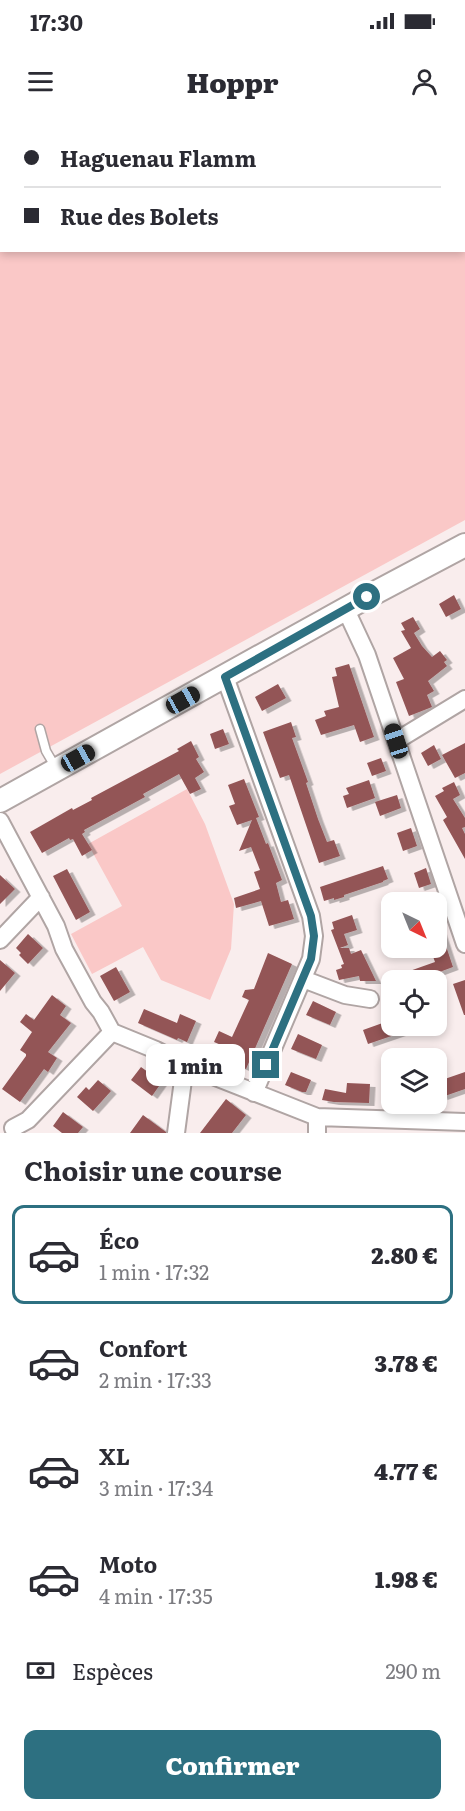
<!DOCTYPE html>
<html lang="fr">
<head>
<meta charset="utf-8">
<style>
	:root { --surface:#fff; --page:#f7f7f7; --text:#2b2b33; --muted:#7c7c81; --line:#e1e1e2; --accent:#2d7081 }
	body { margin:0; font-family:Literata,serif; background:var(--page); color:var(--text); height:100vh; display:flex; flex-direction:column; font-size:22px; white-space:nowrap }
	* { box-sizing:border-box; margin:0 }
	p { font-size:20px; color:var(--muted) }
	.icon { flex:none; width:33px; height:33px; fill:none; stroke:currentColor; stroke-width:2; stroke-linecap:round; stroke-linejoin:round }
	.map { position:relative; height:1013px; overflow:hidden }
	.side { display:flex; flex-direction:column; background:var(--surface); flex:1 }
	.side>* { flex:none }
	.hud { position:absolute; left:0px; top:0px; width:465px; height:132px; box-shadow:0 3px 9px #0003; display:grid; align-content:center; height:132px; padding:0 24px; background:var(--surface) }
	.needle { width:39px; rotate:137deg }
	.fabs { position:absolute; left:381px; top:772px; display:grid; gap:12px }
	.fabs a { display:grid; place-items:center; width:66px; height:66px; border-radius:12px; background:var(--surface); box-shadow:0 3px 9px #0003; font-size:30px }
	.end { position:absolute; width:27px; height:27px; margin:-14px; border:8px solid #2d7081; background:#fff; box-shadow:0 0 0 3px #fff }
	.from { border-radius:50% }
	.bubble { position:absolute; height:42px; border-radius:12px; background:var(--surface); box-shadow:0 3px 9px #0003; font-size:20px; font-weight:800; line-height:42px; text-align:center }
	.car { position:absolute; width:18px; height:36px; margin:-18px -9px; border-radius:8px; box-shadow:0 0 4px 2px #0007; background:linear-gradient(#222 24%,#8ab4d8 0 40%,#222 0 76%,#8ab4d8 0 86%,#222 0) }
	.hud b { display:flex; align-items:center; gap:21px; height:57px; font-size:22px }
	.hud b+b { border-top:2px solid var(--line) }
	.hud i { width:15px; height:15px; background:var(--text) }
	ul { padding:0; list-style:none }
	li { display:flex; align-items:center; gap:18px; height:99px; margin:0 12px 9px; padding:0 12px; border:3px solid transparent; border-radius:12px }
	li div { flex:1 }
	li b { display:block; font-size:22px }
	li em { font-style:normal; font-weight:800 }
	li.selected { border-color:var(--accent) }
	li>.icon { width:54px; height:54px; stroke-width:1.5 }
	h2 { padding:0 24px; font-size:27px; line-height:72px }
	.pay { display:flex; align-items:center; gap:15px; height:66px; padding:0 24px; font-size:22px }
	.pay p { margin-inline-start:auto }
	.primary-button { display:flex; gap:12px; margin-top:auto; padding:12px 24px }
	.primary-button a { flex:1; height:69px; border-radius:12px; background:var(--accent); color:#fff; font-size:24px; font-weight:800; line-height:69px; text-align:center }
	.status { display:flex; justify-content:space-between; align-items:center; height:42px; padding:0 30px; background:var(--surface); direction:ltr }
	.status svg { height:16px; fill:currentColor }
	header { display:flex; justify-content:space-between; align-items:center; height:78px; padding:0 24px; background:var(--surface); font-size:27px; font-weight:800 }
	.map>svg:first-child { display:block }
</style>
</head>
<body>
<div class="status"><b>17:30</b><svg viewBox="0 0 49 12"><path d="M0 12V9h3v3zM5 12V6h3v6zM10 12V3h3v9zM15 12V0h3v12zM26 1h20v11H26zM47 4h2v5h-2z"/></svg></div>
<header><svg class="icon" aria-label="menu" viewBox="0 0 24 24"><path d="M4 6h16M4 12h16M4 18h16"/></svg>Hoppr<svg class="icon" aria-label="person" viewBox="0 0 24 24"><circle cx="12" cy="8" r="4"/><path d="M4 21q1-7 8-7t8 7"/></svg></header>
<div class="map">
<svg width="465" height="1013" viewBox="0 0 465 1013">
	<defs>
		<filter id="shadow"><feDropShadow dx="5.5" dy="3" stdDeviation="0" flood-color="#0004"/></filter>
	</defs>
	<rect width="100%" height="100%" fill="#f9eded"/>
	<path fill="#fac8c7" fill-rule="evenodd" d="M0 0H465V400L0 654ZM2 2H464V130H2Z
		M187 669 205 704 234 784 231 829 210 880 161 860 143 827 92 854 71 814 122 786 88 724Z"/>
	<path fill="#935556" filter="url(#shadow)" d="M454 475 461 489 446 497 439 484Z
		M413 497 420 509 414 513 422 526 432 537 440 531 447 540 444 542 447 546 428 561 434 571 427 575 432 587 409 596 396 562 404 559 393 538 411 528 401 511 405 510 401 503Z
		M349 544 374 617 360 622 354 605 321 615 315 600 326 596 324 591 339 587 332 557 337 556 335 548Z
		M278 564 286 578 262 591 255 577Z
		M291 602 296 617 292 618 308 662 306 663 318 699 327 722 334 720 340 736 319 743 289 655 280 658 263 612Z
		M223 609 229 624 215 629 210 614Z
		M191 621 199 637 196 639 204 652 195 658 201 669 190 674 179 654 143 674 145 677 84 710 85 712 82 714 92 730 82 736 73 719 70 720 69 718 42 733 30 712 72 688 73 690 92 680 91 678 179 631 177 629Z
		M465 623V653L455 658 442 635Z
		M434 625 441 639 428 646 421 633Z
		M381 638 386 651 372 656 367 643Z
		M244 659 259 697 256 698 266 724 268 723 282 760 276 763 281 782 288 780 294 799 269 806 261 781 236 788 234 778 260 769 254 752 260 750 251 727 239 731 252 700 237 705 229 686 235 684 228 665Z
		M369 660 375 678 347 688 343 676 349 674 346 668Z
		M454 662 460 675 453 679 465 698V707L462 708 465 714V739L443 700 447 697 435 676 444 671 442 668Z
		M397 675 401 688 380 696 375 682Z
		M411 708 417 726 403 731 397 713Z
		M383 746 388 759 383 761V762L344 775V777L334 780V778L324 781 320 767Z
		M426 748 431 764 419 768 414 753Z
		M67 749 90 792 76 800 53 756Z
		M0 755 15 769 0 784Z
		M352 795 357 810 344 814 348 825 340 828H349L351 834 361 830 376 861H360L359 856 339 860 336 850 342 848 341 845 344 844 331 810 334 809 332 802Z
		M436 805H439L453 847 426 857 427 861H387V859L435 842 430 828H436Z
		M28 814 43 828 28 844 19 835 21 833 16 828Z
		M268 833 292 844 246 949 223 939 228 928 214 922 219 911 232 917 249 880 242 877 245 870 254 869Z
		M0 840 15 853 0 871Z
		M116 847 130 872 114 881 100 856Z
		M465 860V895H464L453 864Z
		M52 875 66 886 60 895 71 903 48 932 57 938 48 952 44 949 20 982 2 969 26 936V934L20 930 32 912 20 902 26 894 34 900Z
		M313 881 336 892 330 905 306 895Z
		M144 889 177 903 180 894 196 901 187 922 178 918 177 920 138 903Z
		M391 900 392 906H415V908L368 924 363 910Z
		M298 914 322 925 316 939 291 929Z
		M141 947 152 955 154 952 164 959 152 976 131 960Z
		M291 952 311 960 306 972H302L285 965Z
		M465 952V969L442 977 436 962Z
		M98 960 111 971 93 991 77 977 86 967 89 970Z
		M347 963 370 964 369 983 334 982 322 980 325 969 346 973Z
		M226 979 246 995 232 1013H200Z
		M63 992 83 1007 78 1013H62L53 1006Z
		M143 995 166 1012V1013H130Z"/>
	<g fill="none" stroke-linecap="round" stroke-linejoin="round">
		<defs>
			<path id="lane" d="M40 609 46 631 56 648"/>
			<path id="street" d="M346 490 367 535 465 824
				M225 557 311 796 314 816 311 839 254 973
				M396 621 465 579
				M0 701 56 806 64 829 93 882 101 892 112 912 156 930 185 945 317 997 465 1002
				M0 820 41 777
				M303 859 345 875 370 879
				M13 1008 28 1000 112 912
				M176 1013 185 945
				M317 1013V997"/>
			<path id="secondary" d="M0 681 367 477 465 425"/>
		</defs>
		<use href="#lane" stroke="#b0a5a4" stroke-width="11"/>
		<use href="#street" stroke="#b0a5a4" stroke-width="20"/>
		<use href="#secondary" stroke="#b0a5a4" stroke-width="26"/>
		<use href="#lane" stroke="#fff" stroke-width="8"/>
		<use href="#street" stroke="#fff" stroke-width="16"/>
		<use href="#secondary" stroke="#fff" stroke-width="22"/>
	</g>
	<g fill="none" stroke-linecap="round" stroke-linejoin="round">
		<path stroke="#2d7081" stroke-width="8" d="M266 945 311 839 314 816 311 796 225 557 367 477"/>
	</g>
</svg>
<div class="fabs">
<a><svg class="needle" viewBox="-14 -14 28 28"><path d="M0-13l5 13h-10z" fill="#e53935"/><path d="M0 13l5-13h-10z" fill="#7c7c81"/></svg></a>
<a><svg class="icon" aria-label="locate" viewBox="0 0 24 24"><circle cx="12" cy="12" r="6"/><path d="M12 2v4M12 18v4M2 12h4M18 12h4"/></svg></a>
<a><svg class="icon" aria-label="layers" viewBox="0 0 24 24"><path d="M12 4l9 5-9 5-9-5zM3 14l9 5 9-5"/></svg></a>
</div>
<i class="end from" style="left:367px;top:477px"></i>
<i class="end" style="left:266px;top:945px"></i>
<div class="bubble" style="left:146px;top:924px;width:99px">1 min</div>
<i class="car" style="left:183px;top:580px;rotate:61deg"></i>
<i class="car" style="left:396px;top:621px;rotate:342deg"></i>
<i class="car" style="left:78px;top:638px;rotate:61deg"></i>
<div class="hud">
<b><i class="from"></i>Haguenau Flamm</b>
<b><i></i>Rue des Bolets</b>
</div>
</div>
<section class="side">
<h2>Choisir une course</h2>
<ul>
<li class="selected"><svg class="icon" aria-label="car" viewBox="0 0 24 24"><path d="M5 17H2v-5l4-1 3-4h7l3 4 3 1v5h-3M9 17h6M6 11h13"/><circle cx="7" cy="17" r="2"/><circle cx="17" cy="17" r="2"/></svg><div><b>Éco</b><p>1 min · 17:32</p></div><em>2.80 €</em></li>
<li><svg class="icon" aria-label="car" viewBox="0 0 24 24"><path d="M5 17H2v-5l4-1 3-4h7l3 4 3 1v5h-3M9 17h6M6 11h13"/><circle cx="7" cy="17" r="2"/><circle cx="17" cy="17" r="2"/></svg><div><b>Confort</b><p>2 min · 17:33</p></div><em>3.78 €</em></li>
<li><svg class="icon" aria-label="car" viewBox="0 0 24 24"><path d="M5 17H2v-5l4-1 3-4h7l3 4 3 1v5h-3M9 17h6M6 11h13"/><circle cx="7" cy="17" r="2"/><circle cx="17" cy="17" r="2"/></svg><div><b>XL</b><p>3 min · 17:34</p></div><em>4.77 €</em></li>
<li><svg class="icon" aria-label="car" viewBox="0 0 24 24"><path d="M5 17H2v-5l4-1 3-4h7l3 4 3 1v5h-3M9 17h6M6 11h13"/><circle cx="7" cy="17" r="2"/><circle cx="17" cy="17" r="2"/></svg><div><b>Moto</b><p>4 min · 17:35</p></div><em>1.98 €</em></li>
</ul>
<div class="pay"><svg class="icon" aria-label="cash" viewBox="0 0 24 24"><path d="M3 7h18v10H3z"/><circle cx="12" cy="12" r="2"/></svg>Espèces<p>290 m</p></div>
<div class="primary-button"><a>Confirmer</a></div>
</section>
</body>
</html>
